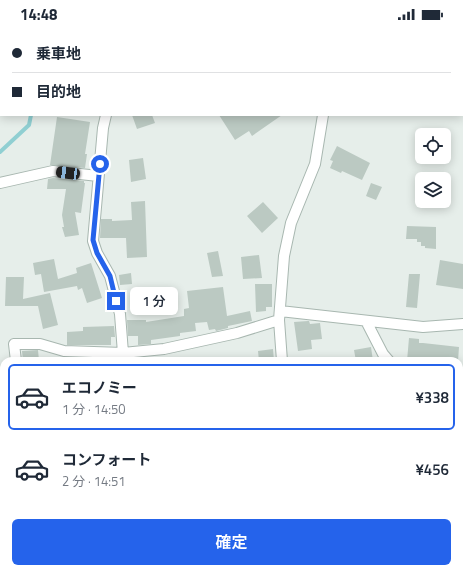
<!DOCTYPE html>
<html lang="ja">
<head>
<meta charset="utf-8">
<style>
	:root { --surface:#fff; --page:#f2f2f3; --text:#1f2937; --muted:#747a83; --line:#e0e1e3; --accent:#2563eb }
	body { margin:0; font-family:"Titillium Web","Noto Sans JP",sans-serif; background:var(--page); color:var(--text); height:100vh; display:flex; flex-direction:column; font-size:15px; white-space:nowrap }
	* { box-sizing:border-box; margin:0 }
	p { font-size:13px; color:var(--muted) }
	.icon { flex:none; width:22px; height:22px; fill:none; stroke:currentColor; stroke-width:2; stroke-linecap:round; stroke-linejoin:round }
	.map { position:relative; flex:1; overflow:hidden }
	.drawer { position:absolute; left:0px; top:329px; width:463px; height:216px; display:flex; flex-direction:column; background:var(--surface); border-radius:12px 12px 0 0; box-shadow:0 2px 10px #0003 }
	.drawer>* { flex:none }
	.guide { position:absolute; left:0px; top:0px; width:463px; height:88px; box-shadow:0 2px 10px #0003; display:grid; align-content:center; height:88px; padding:0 12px; background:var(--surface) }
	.tools { position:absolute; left:415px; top:100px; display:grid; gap:8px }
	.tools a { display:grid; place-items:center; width:36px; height:36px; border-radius:6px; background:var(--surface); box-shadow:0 2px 10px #0003; font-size:20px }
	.end { position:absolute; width:18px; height:18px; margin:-9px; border:5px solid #2563eb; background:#fff; box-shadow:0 0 0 2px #fff }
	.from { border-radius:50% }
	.bubble { position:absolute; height:28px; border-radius:6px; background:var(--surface); box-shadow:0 2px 10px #0003; font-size:13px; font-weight:600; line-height:28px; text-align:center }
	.car { position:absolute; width:12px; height:24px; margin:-12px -6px; border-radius:5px; box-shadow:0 0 3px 1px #0007; background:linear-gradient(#222 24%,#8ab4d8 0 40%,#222 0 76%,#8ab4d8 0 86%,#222 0) }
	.guide b { display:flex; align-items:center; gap:14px; height:38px; font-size:15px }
	.guide b+b { border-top:1px solid var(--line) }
	.guide i { width:10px; height:10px; background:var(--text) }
	ul { padding:7px 0 0; list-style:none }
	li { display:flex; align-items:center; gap:12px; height:66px; margin:0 8px 6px; padding:0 4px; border:2px solid transparent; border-radius:6px }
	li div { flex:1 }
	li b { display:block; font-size:15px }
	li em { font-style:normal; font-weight:600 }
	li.active { border-color:var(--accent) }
	li>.icon { width:36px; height:36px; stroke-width:1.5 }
	.action { display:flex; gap:8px; margin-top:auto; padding:8px 12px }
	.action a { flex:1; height:46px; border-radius:6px; background:var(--accent); color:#fff; font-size:16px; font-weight:600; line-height:46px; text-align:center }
	.status { display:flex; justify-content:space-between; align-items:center; height:28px; padding:0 20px; background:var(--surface); direction:ltr }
	.status svg { height:11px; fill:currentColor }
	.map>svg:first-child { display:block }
</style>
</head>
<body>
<div class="status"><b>14:48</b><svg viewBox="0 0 49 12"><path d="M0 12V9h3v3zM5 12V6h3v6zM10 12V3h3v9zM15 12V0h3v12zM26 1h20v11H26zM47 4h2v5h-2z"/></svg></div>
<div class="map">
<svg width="463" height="545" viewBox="0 0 463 545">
	<rect width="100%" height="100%" fill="#e6eeea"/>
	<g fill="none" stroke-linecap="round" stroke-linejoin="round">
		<path stroke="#90cfd2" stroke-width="4" d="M51 1V0
			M0 124 29 97 31 87"/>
	</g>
	<path fill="#bbc9c2" d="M132 87H152L155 95 137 101Z
		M219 87H282L252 108 249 103 235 112Z
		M57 89 90 94 85 126H87L85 140 50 137Z
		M337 118 370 135 362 152 342 143 341 145 330 140 333 133 330 132Z
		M143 130 146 151 131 154 129 132Z
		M53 150 84 153V155H85L81 185 75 184 79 207 65 209 62 199H64L62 187 66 161H47L48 151Z
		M371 155 382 159 376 172 366 168Z
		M145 173 147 229 127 230 126 210H100L101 191H112V193L132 192 131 174Z
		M263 174 278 190 262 205 247 188Z
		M407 198 436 199V221L425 220V218H421V214H417V211H406Z
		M218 223 223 248 212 249 207 225Z
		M259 227 262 250 243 251 241 229Z
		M54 231 58 251 77 245 76 240 91 235 102 270 87 275 82 260 78 262 77 258 44 264 41 246 35 247 33 235Z
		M440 232 463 236V261L436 257Z
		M131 245 132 256 120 257 119 247Z
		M409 246H420L417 280 406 279Z
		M6 249H24L23 271 50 265 58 297 43 301 38 278H5Z
		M255 256H272V279H266V283L256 284Z
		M223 259 227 288 250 283 252 293 228 298V300L216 303 215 301 209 302 207 294 195 295 196 303 180 305V308L151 312V316L138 317V308H128L127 292H146V294L184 288V281L189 280 187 263Z
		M308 293H309L310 296 320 295 322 311 311 312 312 321 298 323 294 294Z
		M114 298 115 309H111V317H67V304L83 303V299Z
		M409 310 419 311V315H423L459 319 458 333H407Z
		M371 319 373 333H356L354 322Z
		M273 321 274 333H259L258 323Z
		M38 322 39 333H23L22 323Z"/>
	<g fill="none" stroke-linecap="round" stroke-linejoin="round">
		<defs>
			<path id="street" d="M164 1 166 0
				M338 1V0
				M106 87 103 100 93 213 97 225 110 248 120 286 123 325
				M0 155 53 143 98 148
				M280 283 423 299 463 296
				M366 293 383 326 389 333
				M16 333 14 316H40L64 323 123 325 164 321 237 305 279 292
				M282 333 279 292 284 228 291 195 315 136 323 87
				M0 355 4 354
				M459 403 463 406
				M260 545 261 541"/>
		</defs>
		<use href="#street" stroke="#a8b7b0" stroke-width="12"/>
		<use href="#street" stroke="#fff" stroke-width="10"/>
	</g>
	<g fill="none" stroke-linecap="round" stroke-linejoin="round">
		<path stroke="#2563eb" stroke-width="5" d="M100 136 93 212 97 225 110 248 116 273"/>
	</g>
</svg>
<div class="tools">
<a><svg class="icon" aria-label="locate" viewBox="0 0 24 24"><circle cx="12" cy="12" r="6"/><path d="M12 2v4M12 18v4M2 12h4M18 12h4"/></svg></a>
<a><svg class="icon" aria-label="layers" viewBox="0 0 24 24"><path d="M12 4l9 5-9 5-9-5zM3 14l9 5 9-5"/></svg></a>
</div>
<i class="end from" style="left:100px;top:136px"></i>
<i class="end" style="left:116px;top:273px"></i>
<div class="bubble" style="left:130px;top:259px;width:48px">1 分</div>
<i class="car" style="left:68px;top:145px;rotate:277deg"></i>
<div class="guide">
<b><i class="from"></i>乗車地</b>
<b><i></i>目的地</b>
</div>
<section class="drawer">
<ul>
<li class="active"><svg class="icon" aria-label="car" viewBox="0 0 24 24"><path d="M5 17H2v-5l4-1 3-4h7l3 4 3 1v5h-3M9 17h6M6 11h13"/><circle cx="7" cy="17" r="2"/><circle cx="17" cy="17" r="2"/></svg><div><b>エコノミー</b><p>1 分 · 14:50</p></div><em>¥338</em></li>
<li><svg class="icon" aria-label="car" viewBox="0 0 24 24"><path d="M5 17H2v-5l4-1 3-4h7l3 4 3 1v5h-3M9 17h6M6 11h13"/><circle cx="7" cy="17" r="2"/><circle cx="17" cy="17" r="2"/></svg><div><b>コンフォート</b><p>2 分 · 14:51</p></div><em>¥456</em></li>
</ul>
<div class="action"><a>確定</a></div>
</section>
</div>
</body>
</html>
